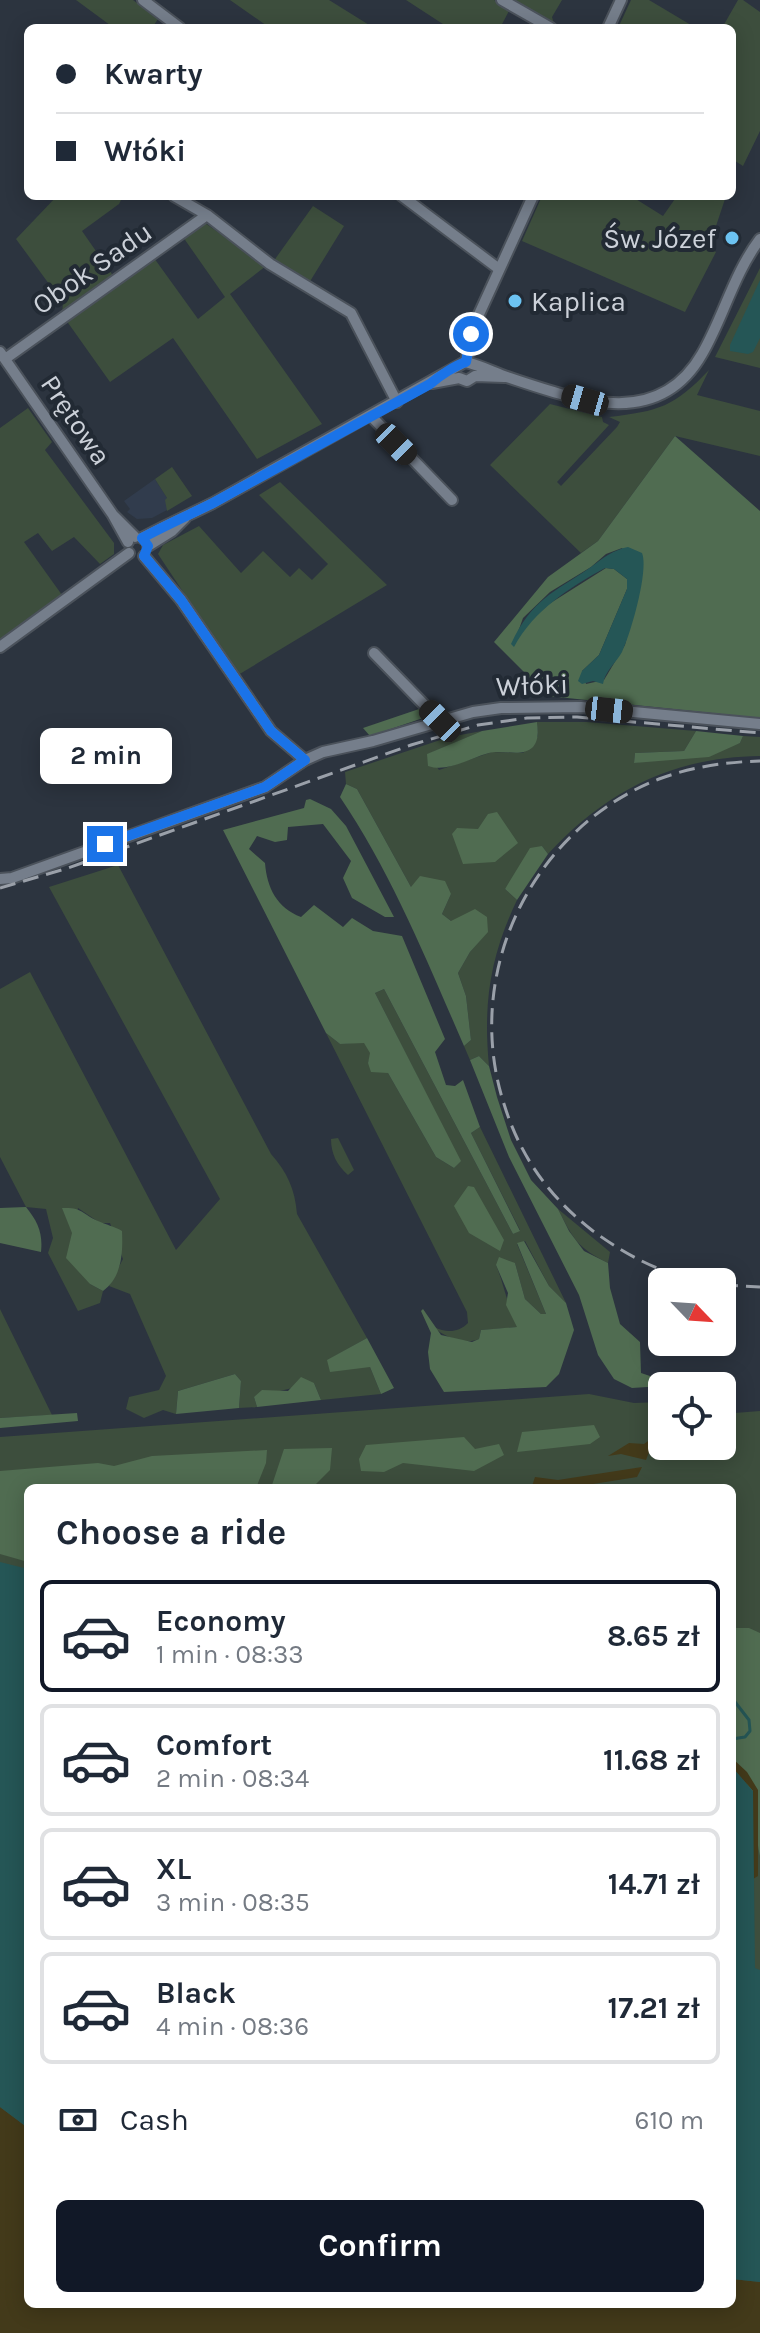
<!DOCTYPE html>
<html lang="en">
<head>
<meta charset="utf-8">
<style>
	:root { --surface:#fff; --page:#f6f6f7; --text:#1f2937; --muted:#747a83; --line:#e0e1e3; --accent:#111827 }
	body { margin:0; font-family:Karla,sans-serif; background:var(--page); color:var(--text); height:100vh; display:flex; flex-direction:column; font-size:30px; white-space:nowrap }
	* { box-sizing:border-box; margin:0 }
	p { font-size:26px; color:var(--muted) }
	.icon { flex:none; width:44px; height:44px; fill:none; stroke:currentColor; stroke-width:2; stroke-linecap:round; stroke-linejoin:round }
	.map { position:relative; flex:1; overflow:hidden }
	.details { position:absolute; left:24px; top:1484px; width:712px; height:824px; display:flex; flex-direction:column; background:var(--surface); border-radius:12px; box-shadow:0 4px 20px #0003 }
	.details>* { flex:none }
	.top-card { position:absolute; left:24px; top:24px; width:712px; height:176px; border-radius:12px; box-shadow:0 4px 20px #0003; display:grid; align-content:center; height:176px; padding:0 32px; background:var(--surface) }
	.needle { width:52px; rotate:115deg }
	.tools { position:absolute; left:648px; top:1268px; display:grid; gap:16px }
	.tools a { display:grid; place-items:center; width:88px; height:88px; border-radius:12px; background:var(--surface); box-shadow:0 4px 20px #0003; font-size:40px }
	.end { position:absolute; width:36px; height:36px; margin:-18px; border:10px solid #1a73e8; background:#fff; box-shadow:0 0 0 4px #fff }
	.from { border-radius:50% }
	.bubble { position:absolute; height:56px; border-radius:12px; background:var(--surface); box-shadow:0 4px 20px #0003; font-size:26px; font-weight:700; line-height:56px; text-align:center }
	.car { position:absolute; width:24px; height:48px; margin:-24px -12px; border-radius:10px; box-shadow:0 0 6px 2px #0007; background:linear-gradient(#222 24%,#8ab4d8 0 40%,#222 0 76%,#8ab4d8 0 86%,#222 0) }
	.top-card b { display:flex; align-items:center; gap:28px; height:76px; font-size:30px }
	.top-card b+b { border-top:2px solid var(--line) }
	.top-card i { width:20px; height:20px; background:var(--text) }
	ul { padding:0; list-style:none }
	li { display:flex; align-items:center; gap:24px; height:112px; margin:0 16px 12px; padding:0 16px; border:4px solid var(--line); border-radius:12px }
	li div { flex:1 }
	li b { display:block; font-size:30px }
	li em { font-style:normal; font-weight:700 }
	li.on { border-color:var(--accent) }
	li>.icon { width:72px; height:72px; stroke-width:1.5 }
	h2 { padding:0 32px; font-size:36px; line-height:96px }
	.pay { display:flex; align-items:center; gap:20px; height:88px; padding:0 32px; font-size:30px }
	.pay p { margin-inline-start:auto }
	.action { display:flex; gap:16px; margin-top:auto; padding:16px 32px }
	.action a { flex:1; height:92px; border-radius:12px; background:var(--accent); color:#fff; font-size:32px; font-weight:700; line-height:92px; text-align:center }
	.map>svg:first-child { display:block }
</style>
</head>
<body>
<div class="map">
<svg width="760" height="2333" viewBox="0 0 760 2333">
	<rect width="100%" height="100%" fill="#2c343f"/>
	<path fill="#313c4d" d="M155 479 167 498V510L152 518 137 519 127 512 130 509 124 501Z"/>
	<path fill="#3d4e3d" fill-rule="evenodd" d="M76 0H133L158 19 152 28H114Z
		M230 0H329L374 28H270Z
		M406 0H494L510 9 500 28H449Z
		M511 0H562L552 17 554 24Z
		M631 0H649L696 28H618Z
		M738 0H743L760 12V131L743 166 732 159V28H722Z
		M57 196H123L119 204 82 231 114 277 62 314 63 303 16 239Z
		M542 196H631L663 216 677 196H726L709 247 716 252 685 312 522 241Z
		M313 206 344 226 309 283 273 262Z
		M205 223 266 266 230 294 322 424 257 459 173 338 110 382 66 320 154 258 198 319 225 297 183 237Z
		M760 268V368L715 357Z
		M709 370 697 395 760 411V456L675 436 598 541 581 553 490 465 550 404 602 417 603 422 609 425 557 482 561 486 617 427 620 422 609 417C659 411 674 407 709 370Z
		M28 408 52 442 45 450 114 543V554L100 564 74 537 52 551 38 533 24 542 62 595 0 640V428Z
		M172 467 192 496 167 511 165 500 167 498 155 479Z
		M280 482 387 585 238 675 158 554 163 545 199 526 241 573 263 551 290 577 299 568 312 580 328 564 259 495Z
		M537 722H587L696 731 684 751 635 753 634 763 740 743 743 736 760 737V756C673 757 606 791 548 854L542 846 505 889 517 900C490 957 483 1003 489 1066L479 1056 470 1060 464 1046 471 1040 466 996 458 973 470 952 487 932 451 921 442 914 451 894 411 887 357 789 346 784 345 772 449 737 482 731 428 754 439 770 492 752 523 753 538 736Z
		M118 865 271 1154C287 1172 295 1189 297 1214L367 1338 328 1360 370 1367 381 1394 321 1400 314 1383 254 1397 257 1407 239 1408 241 1381 235 1374 178 1391 176 1414 163 1410 144 1418 126 1409 129 1397 159 1390 166 1376 130 1294 109 1286 123 1259 110 1223H100L78 1208 72 1233 90 1284 103 1291 100 1303 78 1311 48 1253 53 1238 46 1209 26 1207 0 1157V989L30 972 176 1250 220 1199 49 887Z
		M384 989 513 1234 520 1230 471 1133 480 1127 566 1303 549 1286 525 1241 517 1244 546 1314H541L525 1299 515 1263 496 1265C505 1287 507 1306 518 1327L481 1330 479 1339C466 1345 443 1337 434 1327 446 1333 458 1333 468 1323L467 1312 326 1033 340 1044 364 1042 371 1053 368 1063 388 1073 436 1157 454 1168 460 1161 375 993Z
		M338 1138 354 1170 348 1175C337 1165 331 1154 331 1139Z
		M558 1209 610 1252 608 1263C578 1248 573 1239 558 1209Z
		M0 1309 52 1415 0 1418Z
		M589 1394 634 1403 662 1402V1417L648 1418 662 1419V1446H722V1414L760 1411V2333H0V1437ZM28 1488H732V2304H28Z"/>
	<path fill="#506c51" fill-rule="evenodd" d="M675 436 760 511V718L548 696 494 642 548 577 598 541ZM622 548 641 575V580L625 645 604 680 586 684 582 671 599 655 627 589V579L614 569 606 568 549 604 525 626 513 646 523 618 550 592 591 567 606 554Z
		M422 708 429 716 370 736 363 728Z
		M537 722C538 731 539 740 533 747 522 758 503 749 489 753 469 758 448 773 428 766L427 754 482 731Z
		M696 731 743 736 740 743 709 757 634 763 635 753 684 751Z
		M346 784 357 789 411 887 420 876 445 881 451 894 442 914 451 921 475 909 487 917 488 932 470 952 458 973 466 996 471 1040 464 1046C427 961 392 874 340 797Z
		M310 799 331 809 346 826 394 917H385L352 898 343 878 351 861 323 824 288 827 287 840 275 842 257 836 249 849 265 863C267 888 277 908 301 917L314 905 343 927 352 918 373 931 402 936 445 1039 435 1052 446 1085 455 1086 463 1080 480 1127 471 1133 520 1231 513 1234 384 989 375 993 461 1161 454 1168 436 1157 388 1073 371 1072 368 1063 370 1053 364 1043 340 1044 326 1033 223 830 304 808 306 800Z
		M497 812 518 843 495 862 463 864 452 834 457 828 478 829 488 814Z
		M542 846 548 854 517 900 505 889 530 848Z
		M479 1056 489 1066 497 1097 511 1140 531 1180 558 1209 569 1231 584 1251 608 1263 610 1288 620 1324 640 1342 641 1373 653 1377 707 1380 709 1383 632 1388 614 1379 598 1355 579 1295 509 1157 470 1060Z
		M468 1186 474 1187 504 1240 500 1251 469 1233 454 1206Z
		M26 1207C38 1222 43 1233 41 1252L0 1243V1208Z
		M62 1208C82 1207 81 1213 98 1221 106 1225 114 1226 122 1231 123 1253 122 1277 103 1291L90 1284 66 1258 72 1233Z
		M524 1241 549 1286 566 1303 574 1330 559 1374 546 1387 444 1392 430 1369 428 1352 431 1333 421 1311 423 1309 441 1335 472 1342 479 1339 481 1330 517 1327 506 1305 508 1293 496 1265 499 1257 515 1263 525 1299 541 1314H546L517 1243Z
		M367 1338 394 1388 381 1394 370 1367 330 1372 327 1360Z
		M235 1374 241 1381 239 1408 176 1414 178 1391Z
		M301 1377 314 1383 321 1400 257 1407 254 1397 262 1390 288 1391Z
		M77 1413 78 1421 0 1428V1418Z
		M594 1425 600 1437 590 1444 517 1452 522 1432Z
		M464 1437 475 1449 499 1444 504 1455 474 1471 403 1463 384 1472 361 1471 359 1459 366 1445Z
		M332 1448 330 1470 312 1488H271L284 1449Z
		M267 1450 266 1463 256 1488H28V1562L0 1554V1471L98 1463 114 1466 152 1456Z
		M732 1628H749L760 1633V1856C751 1811 760 1797 732 1758Z"/>
	<path fill="#433a1a" d="M655 1436 646 1460 621 1454 608 1456 629 1443 644 1444Z
		M642 1467 637 1477 568 1488H526L532 1486 535 1477 558 1480Z
		M732 1758 747 1772 758 1790V1876L753 1879V1791L732 1767Z
		M0 2107 28 2128V2304H732V2279L760 2282V2333H0Z"/>
	<path fill="#255656" d="M760 280V338L753 352 748 354 730 351V345Z
		M628 547 642 553C649 570 631 633 622 652 616 663 605 671 603 684L593 681 582 684 578 681 582 671 599 655 627 589V579L614 569 605 568C569 588 534 610 514 647L511 644C532 599 553 593 591 567 603 558 613 550 628 547Z
		M0 1562 28 1569V2128L0 2107Z
		M732 1767 753 1791 755 1968 760 1970V2282L732 2279Z"/>
	<g fill="none" stroke-linecap="round" stroke-linejoin="round">
		<path stroke="#255656" stroke-width="3" d="M732 1698 749 1720 750 1731 745 1737 732 1739"/>
		<defs>
			<path id="minor" d="M143 0 180 28
				M502 0 551 28
				M608 28 621 0
				M174 196 207 215 270 264 351 313 397 402
				M402 196 499 269
				M0 352 113 515 128 542
				M5 359 207 215
				M466 362 475 323 533 196
				M475 376 504 377
				M432 383 459 378 467 381 475 376
				M371 416 452 500
				M114 516 135 537
				M142 538C166 525 189 515 213 503L465 362C480 365 495 373 510 378 577 400 658 431 702 354 724 316 733 275 760 239
				M148 546 172 531 185 518
				M144 556 181 600 271 731 305 760
				M0 647 129 553
				M374 653 440 721
				M0 879 12 878 265 787 305 760 323 752 373 741 473 712 501 708 581 707 760 724"/>
		</defs>
		<use href="#minor" stroke="#4b525b" stroke-width="14"/>
		<use href="#minor" stroke="#757e8b" stroke-width="10"/>
		<path stroke="#9aa0a9" stroke-width="3" stroke-dasharray="16 8" stroke-linecap="butt" d="M0 888 68 868 411 745 478 725 527 718 577 717 760 733
			M702 1282C662 1274 626 1255 593 1231 549 1197 520 1156 504 1104 462 974 531 829 659 779 691 767 725 762 760 761
			M722 1285 760 1287"/>
	</g>
	<g fill="none" stroke-linecap="round" stroke-linejoin="round">
		<path stroke="#1a73e8" stroke-width="10" d="M105 844 265 787 305 760 271 731 181 600 144 556 148 546 142 538C166 525 189 515 213 503L430 384C439 376 456 365 466 362L471 334"/>
	</g>
	<g fill="#6cc3f2" stroke="#222a34" stroke-width="3">
		<circle cx="732" cy="238" r="8"/>
		<circle cx="515" cy="301" r="8"/>
	</g>
	<g text-anchor="middle" dominant-baseline="central" stroke-width="8" stroke-linejoin="round" paint-order="stroke">
		<g font-size="28" fill="#ccd1d9" stroke="#222a34" text-anchor="end">
			<text x="716" y="238">Św. Józef</text>
			<text x="531" y="301" text-anchor="start">Kaplica</text>
		</g>
		<g font-size="28" fill="#ccd1d9" stroke="#222a34">
			<text transform="translate(92 268) rotate(-35)">Obok Sadu</text>
			<text transform="translate(76 420) rotate(56)">Prętowa</text>
			<text transform="translate(532 685) rotate(-2)">Włóki</text>
		</g>
	</g>
</svg>
<div class="tools">
<a><svg class="needle" viewBox="-14 -14 28 28"><path d="M0-13l5 13h-10z" fill="#e53935"/><path d="M0 13l5-13h-10z" fill="#747a83"/></svg></a>
<a><svg class="icon" aria-label="locate" viewBox="0 0 24 24"><circle cx="12" cy="12" r="6"/><path d="M12 2v4M12 18v4M2 12h4M18 12h4"/></svg></a>
</div>
<i class="end from" style="left:471px;top:334px"></i>
<i class="end" style="left:105px;top:844px"></i>
<div class="bubble" style="left:40px;top:728px;width:132px">2 min</div>
<i class="car" style="left:585px;top:400px;rotate:286deg"></i>
<i class="car" style="left:396px;top:444px;rotate:135deg"></i>
<i class="car" style="left:609px;top:710px;rotate:96deg"></i>
<i class="car" style="left:440px;top:721px;rotate:315deg"></i>
<div class="top-card">
<b><i class="from"></i>Kwarty</b>
<b><i></i>Włóki</b>
</div>
<section class="details">
<h2>Choose a ride</h2>
<ul>
<li class="on"><svg class="icon" aria-label="car" viewBox="0 0 24 24"><path d="M5 17H2v-5l4-1 3-4h7l3 4 3 1v5h-3M9 17h6M6 11h13"/><circle cx="7" cy="17" r="2"/><circle cx="17" cy="17" r="2"/></svg><div><b>Economy</b><p>1 min · 08:33</p></div><em>8.65 zł</em></li>
<li><svg class="icon" aria-label="car" viewBox="0 0 24 24"><path d="M5 17H2v-5l4-1 3-4h7l3 4 3 1v5h-3M9 17h6M6 11h13"/><circle cx="7" cy="17" r="2"/><circle cx="17" cy="17" r="2"/></svg><div><b>Comfort</b><p>2 min · 08:34</p></div><em>11.68 zł</em></li>
<li><svg class="icon" aria-label="car" viewBox="0 0 24 24"><path d="M5 17H2v-5l4-1 3-4h7l3 4 3 1v5h-3M9 17h6M6 11h13"/><circle cx="7" cy="17" r="2"/><circle cx="17" cy="17" r="2"/></svg><div><b>XL</b><p>3 min · 08:35</p></div><em>14.71 zł</em></li>
<li><svg class="icon" aria-label="car" viewBox="0 0 24 24"><path d="M5 17H2v-5l4-1 3-4h7l3 4 3 1v5h-3M9 17h6M6 11h13"/><circle cx="7" cy="17" r="2"/><circle cx="17" cy="17" r="2"/></svg><div><b>Black</b><p>4 min · 08:36</p></div><em>17.21 zł</em></li>
</ul>
<div class="pay"><svg class="icon" aria-label="cash" viewBox="0 0 24 24"><path d="M3 7h18v10H3z"/><circle cx="12" cy="12" r="2"/></svg>Cash<p>610 m</p></div>
<div class="action"><a>Confirm</a></div>
</section>
</div>
</body>
</html>
